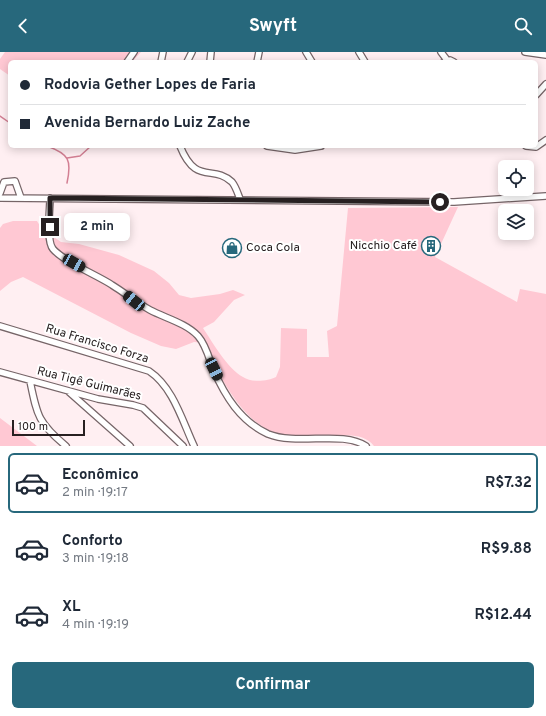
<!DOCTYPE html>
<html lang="pt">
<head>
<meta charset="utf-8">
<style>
	:root { --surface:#fff; --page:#f2f2f3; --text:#1f2937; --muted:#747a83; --line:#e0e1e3; --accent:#27687c }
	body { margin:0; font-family:Overpass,sans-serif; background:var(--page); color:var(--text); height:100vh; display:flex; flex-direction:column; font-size:15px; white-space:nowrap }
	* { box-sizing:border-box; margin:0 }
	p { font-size:13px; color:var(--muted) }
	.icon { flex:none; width:22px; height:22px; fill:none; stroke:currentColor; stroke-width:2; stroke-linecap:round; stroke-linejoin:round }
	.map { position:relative; height:394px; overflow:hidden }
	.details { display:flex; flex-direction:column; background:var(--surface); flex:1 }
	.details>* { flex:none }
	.banner { position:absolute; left:8px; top:8px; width:530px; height:88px; border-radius:6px; box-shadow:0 2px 10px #0003; display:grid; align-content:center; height:88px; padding:0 12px; background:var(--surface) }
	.controls { position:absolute; left:498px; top:108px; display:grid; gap:8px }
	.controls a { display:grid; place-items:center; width:36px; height:36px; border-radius:6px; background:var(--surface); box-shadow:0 2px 10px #0003; font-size:20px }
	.scale { position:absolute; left:12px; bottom:10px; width:73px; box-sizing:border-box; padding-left:4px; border:2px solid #272021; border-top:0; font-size:11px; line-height:14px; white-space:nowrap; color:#272021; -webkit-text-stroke:3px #fff; paint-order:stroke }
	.end { position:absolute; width:18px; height:18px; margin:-9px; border:5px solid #272021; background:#fff; box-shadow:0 0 0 2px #fff }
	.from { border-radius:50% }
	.bubble { position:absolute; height:28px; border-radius:6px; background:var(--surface); box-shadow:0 2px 10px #0003; font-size:13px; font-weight:700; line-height:28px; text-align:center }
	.car { position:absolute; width:12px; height:24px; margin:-12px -6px; border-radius:5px; box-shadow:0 0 3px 1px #0007; background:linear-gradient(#222 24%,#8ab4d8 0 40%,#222 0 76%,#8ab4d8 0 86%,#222 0) }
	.banner b { display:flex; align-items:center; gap:14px; height:38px; font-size:15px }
	.banner b+b { border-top:1px solid var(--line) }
	.banner i { width:10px; height:10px; background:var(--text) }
	ul { padding:7px 0 0; list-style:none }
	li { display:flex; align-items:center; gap:12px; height:60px; margin:0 8px 6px; padding:0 4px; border:2px solid transparent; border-radius:6px }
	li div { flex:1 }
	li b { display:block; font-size:15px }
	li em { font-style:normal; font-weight:700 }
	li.selected { border-color:var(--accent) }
	li>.icon { width:36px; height:36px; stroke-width:1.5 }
	.cta { display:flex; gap:8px; margin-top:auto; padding:8px 12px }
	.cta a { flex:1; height:46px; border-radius:6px; background:var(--accent); color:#fff; font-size:16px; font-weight:700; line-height:46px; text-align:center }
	header { display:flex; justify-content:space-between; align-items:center; height:52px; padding:0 12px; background:var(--accent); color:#fff; font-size:18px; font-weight:700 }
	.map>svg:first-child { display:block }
</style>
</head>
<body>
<header><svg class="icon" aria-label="back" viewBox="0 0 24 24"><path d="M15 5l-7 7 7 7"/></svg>Swyft<svg class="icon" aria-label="search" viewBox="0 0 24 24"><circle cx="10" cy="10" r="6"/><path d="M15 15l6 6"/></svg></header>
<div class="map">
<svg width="546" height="394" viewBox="0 0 546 394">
	<rect width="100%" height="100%" fill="#ffeff2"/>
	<path fill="#ffc8d3" d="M5 0H141L132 10H10V24L0 17V7Z
		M458 155 435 205 517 250 520 237 546 242V394H374C361 378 337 385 319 386 301 387 278 385 263 375 235 357 218 320 204 291L194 290 176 297 161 294 131 281 23 225 11 230 0 239V176L3 172 13 169H37L42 177 61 190 79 192 119 203 154 219 169 231 179 243 191 246 220 242 233 238 245 243 234 248 214 270 203 276C213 291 227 316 243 325 252 331 268 329 276 325L280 315 281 276 307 277V305H329L327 279 337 274 348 156Z
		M0 366 37 394H0Z"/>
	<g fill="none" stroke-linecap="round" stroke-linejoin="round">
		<path stroke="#d37f93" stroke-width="1.5" d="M0 64 10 71
			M47 94C69 102 72 108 67 131
			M67 106 80 104 91 94"/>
		<defs>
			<path id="minor" d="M306 0 312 10
				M359 0 365 10
				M441 0 447 8
				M525 0 546 3
				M127 10 134 0
				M161 10 163 0
				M187 10 192 0
				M210 10 211 0
				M257 10 259 0
				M444 10 450 8 454 10
				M536 43 546 32
				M180 94C196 134 213 112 232 130 236 135 238 142 240 147
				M267 94 295 98 321 94
				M526 94 536 95 546 88
				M0 141 4 130 15 129 21 146
				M0 146 454 150 546 144
				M50 146C50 158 46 189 53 197 64 210 97 223 112 233 125 241 137 251 150 258 165 266 186 271 198 284 206 293 209 306 213 317 225 344 240 369 268 382 298 394 342 378 366 394
				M0 274 149 319C173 335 182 368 194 394
				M0 320 98 347 133 353 143 356 183 394
				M30 329C37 363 38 371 66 394
				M69 340 130 394"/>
		</defs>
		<use href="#minor" stroke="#766568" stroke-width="8"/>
		<use href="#minor" stroke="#fff" stroke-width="5.5"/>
	</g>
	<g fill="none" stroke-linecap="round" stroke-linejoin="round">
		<path stroke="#272021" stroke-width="5" d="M50 175V146L440 150"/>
	</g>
	<defs>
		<symbol id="building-ring" viewBox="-11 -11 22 22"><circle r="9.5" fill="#fff" stroke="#27687c" stroke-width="1.5"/><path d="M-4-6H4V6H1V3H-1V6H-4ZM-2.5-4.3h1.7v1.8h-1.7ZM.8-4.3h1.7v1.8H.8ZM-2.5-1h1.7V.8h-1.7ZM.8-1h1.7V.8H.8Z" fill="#27687c"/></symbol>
		<symbol id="shop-ring" viewBox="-11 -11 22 22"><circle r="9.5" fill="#fff" stroke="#27687c" stroke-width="1.5"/><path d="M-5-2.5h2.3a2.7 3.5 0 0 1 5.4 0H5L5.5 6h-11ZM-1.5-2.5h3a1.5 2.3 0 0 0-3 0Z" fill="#27687c"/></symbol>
	</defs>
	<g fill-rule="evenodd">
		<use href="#building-ring" x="420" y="183" width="22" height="22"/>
		<use href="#shop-ring" x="221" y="185" width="22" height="22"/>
	</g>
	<g text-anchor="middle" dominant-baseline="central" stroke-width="4" stroke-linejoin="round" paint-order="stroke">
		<g font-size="12" fill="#272021" stroke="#fff" text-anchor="end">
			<text x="417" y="194">Nicchio Café</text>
			<text x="246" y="196" text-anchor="start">Coca Cola</text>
		</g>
		<g font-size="12" fill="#272021" stroke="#fff">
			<text transform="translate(97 292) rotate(17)">Rua Francisco Forza</text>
			<text transform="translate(89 332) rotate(14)">Rua Tigê Guimarães</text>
		</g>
	</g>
</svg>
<div class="controls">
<a><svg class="icon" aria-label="locate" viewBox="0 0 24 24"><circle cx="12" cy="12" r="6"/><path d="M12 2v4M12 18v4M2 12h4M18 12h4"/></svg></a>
<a><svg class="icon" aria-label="layers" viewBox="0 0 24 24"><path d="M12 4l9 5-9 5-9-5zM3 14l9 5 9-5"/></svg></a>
</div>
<div class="scale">100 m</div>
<i class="end from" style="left:440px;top:150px"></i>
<i class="end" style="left:50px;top:175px"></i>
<div class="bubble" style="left:64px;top:161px;width:66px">2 min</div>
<i class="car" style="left:74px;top:211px;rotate:119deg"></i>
<i class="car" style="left:134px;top:249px;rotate:309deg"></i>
<i class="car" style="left:214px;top:317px;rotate:154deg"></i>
<div class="banner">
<b><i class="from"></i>Rodovia Gether Lopes de Faria</b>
<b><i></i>Avenida Bernardo Luiz Zache</b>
</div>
</div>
<section class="details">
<ul>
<li class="selected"><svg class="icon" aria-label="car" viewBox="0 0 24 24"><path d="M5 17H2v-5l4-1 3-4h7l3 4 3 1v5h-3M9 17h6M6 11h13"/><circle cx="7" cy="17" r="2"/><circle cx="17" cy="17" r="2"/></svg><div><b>Econômico</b><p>2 min · 19:17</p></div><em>R$7.32</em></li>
<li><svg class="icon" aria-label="car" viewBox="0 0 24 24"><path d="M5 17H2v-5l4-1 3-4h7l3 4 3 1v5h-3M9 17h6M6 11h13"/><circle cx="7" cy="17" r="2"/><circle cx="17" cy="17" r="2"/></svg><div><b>Conforto</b><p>3 min · 19:18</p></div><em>R$9.88</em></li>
<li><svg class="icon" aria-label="car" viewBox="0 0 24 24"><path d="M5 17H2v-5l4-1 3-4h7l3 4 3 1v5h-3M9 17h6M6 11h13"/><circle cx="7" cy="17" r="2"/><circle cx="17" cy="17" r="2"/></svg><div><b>XL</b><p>4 min · 19:19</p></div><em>R$12.44</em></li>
</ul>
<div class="cta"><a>Confirmar</a></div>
</section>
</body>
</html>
